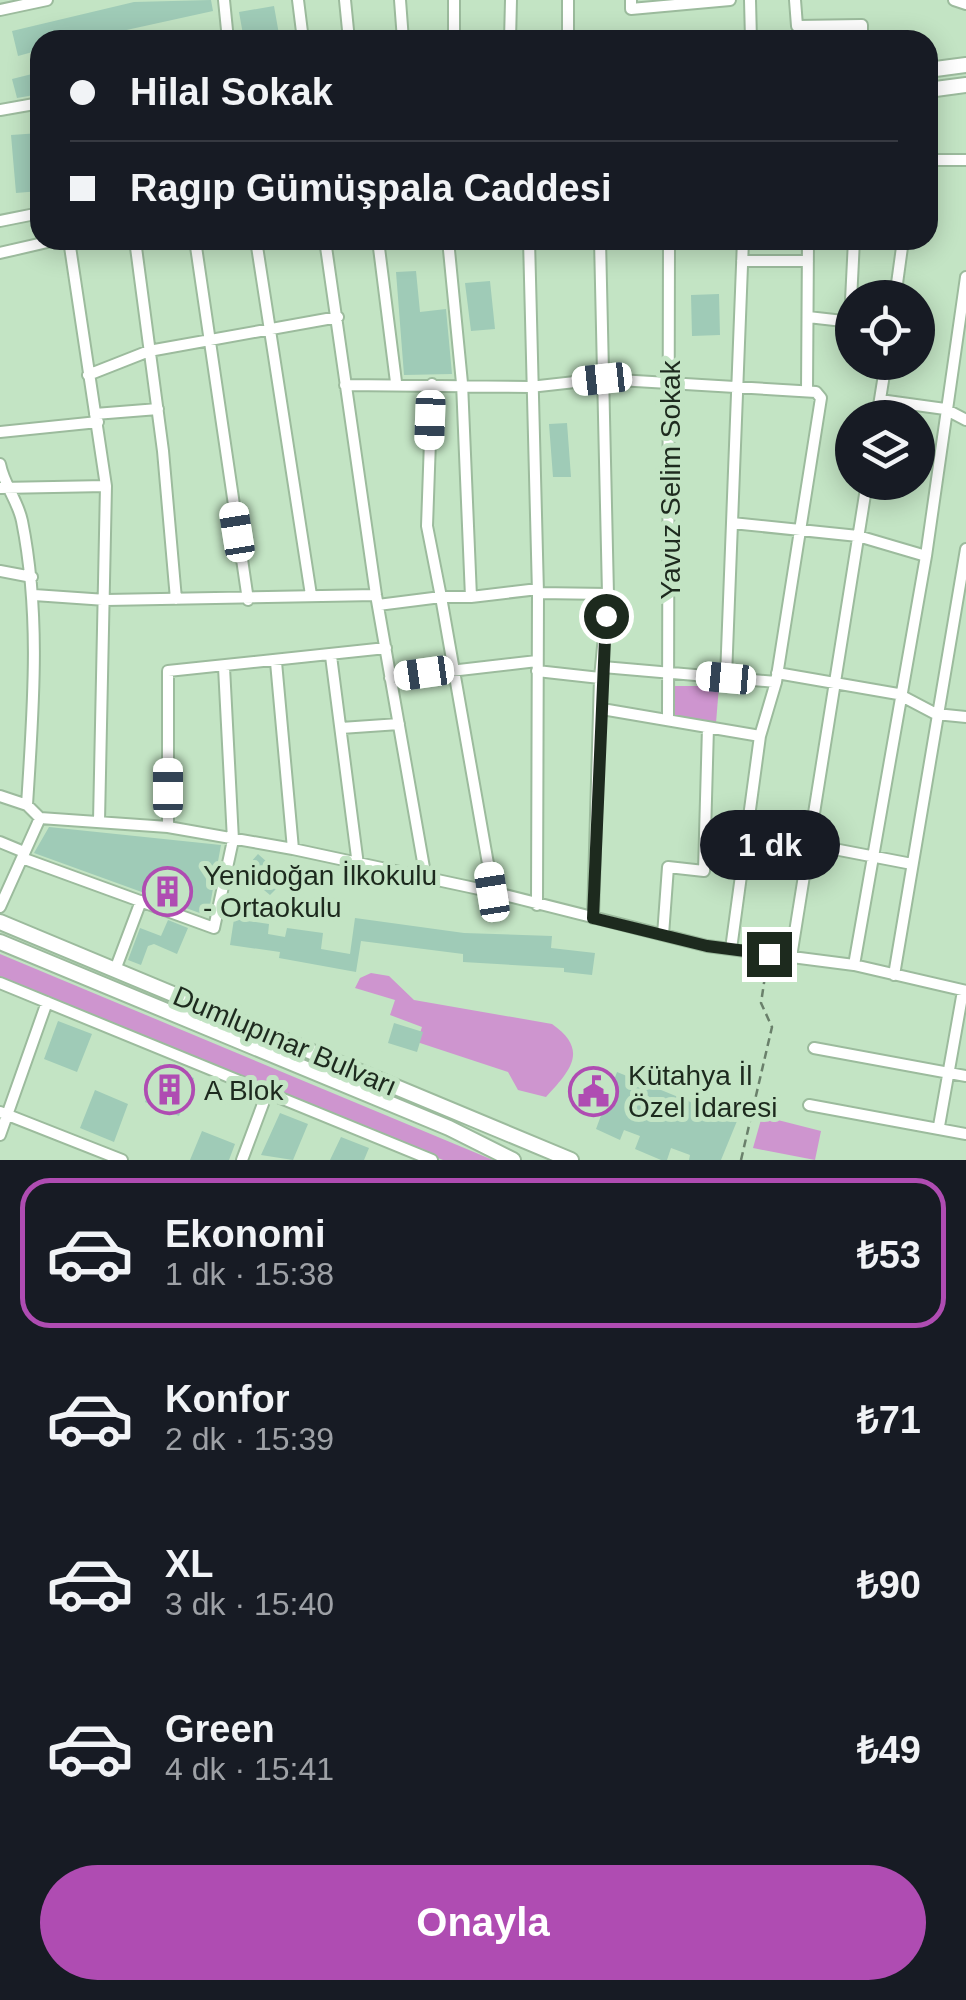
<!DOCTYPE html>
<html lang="tr">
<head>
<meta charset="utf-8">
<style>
	:root { --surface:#171b24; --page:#20242c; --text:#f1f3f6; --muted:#9ea1a6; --line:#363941; --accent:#af4cb2 }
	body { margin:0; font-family:Helvetica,sans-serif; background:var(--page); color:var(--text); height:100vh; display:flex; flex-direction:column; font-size:38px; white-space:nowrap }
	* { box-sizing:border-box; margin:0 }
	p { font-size:32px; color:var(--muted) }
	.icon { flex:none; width:55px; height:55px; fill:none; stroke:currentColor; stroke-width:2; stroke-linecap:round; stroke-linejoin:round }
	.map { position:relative; height:1160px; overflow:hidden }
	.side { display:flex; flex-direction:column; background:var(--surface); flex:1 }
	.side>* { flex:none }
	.guide { position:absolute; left:30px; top:30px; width:908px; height:220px; border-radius:30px; box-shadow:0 5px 25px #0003; display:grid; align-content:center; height:220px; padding:0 40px; background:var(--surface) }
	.buttons { position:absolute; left:835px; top:280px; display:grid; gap:20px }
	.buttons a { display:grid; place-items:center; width:100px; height:100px; border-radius:50%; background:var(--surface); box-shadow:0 5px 25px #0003; font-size:50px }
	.end { position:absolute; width:45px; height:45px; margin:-22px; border:12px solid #1d2a1e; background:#fff; box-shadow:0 0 0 5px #fff }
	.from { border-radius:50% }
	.bubble { position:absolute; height:70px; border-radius:35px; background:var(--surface); box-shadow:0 5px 25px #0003; font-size:32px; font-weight:700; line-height:70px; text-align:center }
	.car { position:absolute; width:30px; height:60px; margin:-30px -15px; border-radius:12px; box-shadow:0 0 8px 2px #0007; background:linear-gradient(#fff 24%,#345 0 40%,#fff 0 76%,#345 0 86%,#fff 0) }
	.guide b { display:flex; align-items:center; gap:35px; height:95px; font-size:38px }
	.guide b+b { border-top:2px solid var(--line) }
	.guide i { width:25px; height:25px; background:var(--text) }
	ul { padding:18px 0 0; list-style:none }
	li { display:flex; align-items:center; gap:30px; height:150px; margin:0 20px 15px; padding:0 20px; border:5px solid transparent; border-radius:30px }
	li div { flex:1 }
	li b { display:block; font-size:38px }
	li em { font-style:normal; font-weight:700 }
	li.active { border-color:var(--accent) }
	li>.icon { width:90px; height:90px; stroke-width:1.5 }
	.primary-button { display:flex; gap:20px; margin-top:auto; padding:20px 40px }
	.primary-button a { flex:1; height:115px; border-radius:60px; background:var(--accent); color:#fff; font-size:40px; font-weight:700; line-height:115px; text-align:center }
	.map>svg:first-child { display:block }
</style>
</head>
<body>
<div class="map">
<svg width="966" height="1160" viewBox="0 0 966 1160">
	<rect width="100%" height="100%" fill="#c3e4c4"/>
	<path fill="#ce95cf" d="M673 686H719L716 723 674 717Z
		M0 954 493 1160H443L0 983Z
		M371 973 389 976 414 1000 552 1024C589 1050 571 1070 546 1097L518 1090 508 1072 417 1042 422 1027 390 1015 395 1000 355 988 360 978Z
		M762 1116 821 1131 815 1160 753 1148Z"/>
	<path fill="#9fcbb7" d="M211 0 213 11 81 40H40V50L18 56 12 31 134 2Z
		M274 6 280 40H244L239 12Z
		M40 72V94L17 98 12 79Z
		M40 133V191L16 193 11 135Z
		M416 271 420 312 446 309 452 374 404 375 396 272Z
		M490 281 495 329 471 331 465 283Z
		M719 294 720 335 692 336 691 295Z
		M567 423 571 477H553L549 424Z
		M49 827 221 845 208 916 34 853Z
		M258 854 286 879 270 895 242 872Z
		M355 918 464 933 552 936 551 948 595 953 592 975 564 972V968L463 962V954L361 941 356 972 279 958 280 952 230 945 234 919 269 924 268 934 285 937 287 928 323 933 321 949 350 954Z
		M168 920 188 928 177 954 154 944 148 946 141 965 128 960 140 928 161 936Z
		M58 1021 92 1034 77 1072 44 1059Z
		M394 1023 423 1032 417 1052 388 1043Z
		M160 1065 194 1078 179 1116 145 1102Z
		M617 1072 737 1121 721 1160H689L690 1155 671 1148 667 1160H661L635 1149 640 1136 624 1130 620 1140 596 1129Z
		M95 1090 128 1104 114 1142 80 1128Z
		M280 1113 308 1124 293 1160 261 1155Z
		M202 1131 235 1144 229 1160H190Z
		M341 1137 369 1148 364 1160H330Z"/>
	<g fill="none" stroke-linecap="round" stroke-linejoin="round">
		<defs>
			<path id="street" d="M224 0 228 40
				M298 0 303 40
				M345 0 349 40
				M400 0 403 40
				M454 0V40
				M631 0V9L730 0
				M750 0 751 40
				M795 0 797 26 862 25V40
				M954 0 966 4
				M0 10 47 0
				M510 40 511 0
				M568 40V0
				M0 110 40 103
				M928 160H966
				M0 221 40 213
				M69 240 106 486 99 821
				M135 240 163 451 176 599
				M195 240 248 600
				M256 240 311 595
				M325 240 376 595 426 879
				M378 240 396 382
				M529 240 538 593 537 905
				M0 253 56 240
				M742 261H808
				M895 298 903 240
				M808 317 852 322
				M850 321 854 240
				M88 375 149 351 338 317
				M432 384 427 526 441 597H471L462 383 448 240
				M345 385 530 387 602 379 816 392 821 398 776 682 760 736 731 949
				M807 391 808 240
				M880 400 945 409 966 420
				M95 414 158 409
				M877 418 886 362
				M0 432 98 422
				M0 464C4 485 18 501 22 521 41 616 33 709 27 805
				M1 488 106 486
				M732 523 858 536 926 556
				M0 571 32 577
				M538 593 608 594
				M34 595 106 600 376 595
				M471 597 538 589
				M378 605 441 597 493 892
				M331 656 358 865
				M276 662 293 849
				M603 667 776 682
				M537 671 600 678
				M777 673 898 694 936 714 966 717
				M726 677 743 240
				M390 678 537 661
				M602 709 760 736
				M668 720 669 240
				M341 728 399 724
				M0 796 27 805 40 818 168 827 293 849 493 892 707 946 854 965 966 991
				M168 827V671L386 648
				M746 832 912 864
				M0 842 24 852
				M22 858 214 928 233 840 224 667
				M0 907 40 818
				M593 918 600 678 608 594 600 240
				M663 935 668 867 704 871 708 727
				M791 957 867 482
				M854 965 926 556 966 277
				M115 970 141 901
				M894 975 966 549
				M0 983 432 1160
				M814 1048 966 1076
				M809 1105 966 1134
				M0 1112 122 1160
				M939 1126 963 991
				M0 1135 47 1002
				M242 1160 267 1093"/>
			<path id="secondary" d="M928 70 966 65
				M928 90 966 85
				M0 922 571 1160
				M0 942 449 1128 513 1160"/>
		</defs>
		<use href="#street" stroke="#9cbb9d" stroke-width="14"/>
		<use href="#secondary" stroke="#9cbb9d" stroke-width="18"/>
		<path stroke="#6a806b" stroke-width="2.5" stroke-dasharray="8 5" stroke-linecap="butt" d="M741 1160 772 1027 761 1003 767 963"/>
		<use href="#street" stroke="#fff" stroke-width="10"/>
		<use href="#secondary" stroke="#fff" stroke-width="14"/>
	</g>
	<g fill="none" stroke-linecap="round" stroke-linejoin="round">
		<path stroke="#1d2a1e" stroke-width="12" d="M606 616 593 918 707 946 769 954"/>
	</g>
	<defs>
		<symbol id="building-ring" viewBox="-11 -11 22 22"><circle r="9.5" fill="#c3e4c4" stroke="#af4cb2" stroke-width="1.5"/><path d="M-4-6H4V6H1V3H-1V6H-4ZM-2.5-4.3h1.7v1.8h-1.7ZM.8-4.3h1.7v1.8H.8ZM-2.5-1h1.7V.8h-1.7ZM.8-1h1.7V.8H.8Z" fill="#af4cb2"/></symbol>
		<symbol id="civic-ring" viewBox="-11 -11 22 22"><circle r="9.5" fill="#c3e4c4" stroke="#af4cb2" stroke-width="1.5"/><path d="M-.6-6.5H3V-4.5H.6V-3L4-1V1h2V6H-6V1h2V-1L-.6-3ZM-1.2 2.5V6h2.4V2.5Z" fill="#af4cb2"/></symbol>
	</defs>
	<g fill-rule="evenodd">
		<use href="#building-ring" x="140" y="864" width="55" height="55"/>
		<use href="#building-ring" x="142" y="1062" width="55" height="55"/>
		<use href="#civic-ring" x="566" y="1064" width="55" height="55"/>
	</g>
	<g text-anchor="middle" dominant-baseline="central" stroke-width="10" stroke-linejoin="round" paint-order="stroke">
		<g font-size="28" fill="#1d2a1e" stroke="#c3e4c4">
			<text transform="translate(670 480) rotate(-90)">Yavuz Selim Sokak</text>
			<text transform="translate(285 1041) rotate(23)">Dumlupınar Bulvarı</text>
		</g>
		<g font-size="28" fill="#1d2a1e" stroke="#c3e4c4" text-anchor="start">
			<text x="203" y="875">Yenidoğan İlkokulu<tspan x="203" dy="32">- Ortaokulu</tspan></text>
			<text x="628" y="1075">Kütahya İl<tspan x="628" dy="32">Özel İdaresi</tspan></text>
			<text x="204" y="1090">A Blok</text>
		</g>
	</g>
</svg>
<div class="buttons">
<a><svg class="icon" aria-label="locate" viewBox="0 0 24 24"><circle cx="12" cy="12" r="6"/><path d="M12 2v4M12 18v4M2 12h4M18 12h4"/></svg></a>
<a><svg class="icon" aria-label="layers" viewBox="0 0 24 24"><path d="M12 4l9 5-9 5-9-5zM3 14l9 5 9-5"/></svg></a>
</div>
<i class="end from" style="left:606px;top:616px"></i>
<i class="end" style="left:769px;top:954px"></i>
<div class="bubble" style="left:700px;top:810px;width:140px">1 dk</div>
<i class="car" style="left:602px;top:379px;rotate:264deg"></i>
<i class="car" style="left:430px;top:420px;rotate:182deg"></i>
<i class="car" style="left:237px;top:532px;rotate:351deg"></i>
<i class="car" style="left:424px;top:673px;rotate:262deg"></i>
<i class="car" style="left:726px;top:678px;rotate:275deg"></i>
<i class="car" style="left:168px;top:788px;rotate:0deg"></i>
<i class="car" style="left:492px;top:892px;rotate:351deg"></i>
<div class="guide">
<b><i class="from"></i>Hilal Sokak</b>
<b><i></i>Ragıp Gümüşpala Caddesi</b>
</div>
</div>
<section class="side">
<ul>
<li class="active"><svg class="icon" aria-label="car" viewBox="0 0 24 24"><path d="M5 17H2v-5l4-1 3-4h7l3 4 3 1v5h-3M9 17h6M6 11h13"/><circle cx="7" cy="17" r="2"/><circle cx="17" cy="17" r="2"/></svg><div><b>Ekonomi</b><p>1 dk · 15:38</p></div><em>₺53</em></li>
<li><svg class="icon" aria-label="car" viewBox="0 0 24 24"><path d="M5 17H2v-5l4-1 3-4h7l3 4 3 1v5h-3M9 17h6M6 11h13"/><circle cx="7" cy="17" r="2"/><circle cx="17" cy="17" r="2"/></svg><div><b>Konfor</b><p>2 dk · 15:39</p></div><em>₺71</em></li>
<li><svg class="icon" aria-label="car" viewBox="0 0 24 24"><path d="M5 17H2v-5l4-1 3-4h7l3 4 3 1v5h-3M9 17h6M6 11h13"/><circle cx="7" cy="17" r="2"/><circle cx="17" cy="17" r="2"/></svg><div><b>XL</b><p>3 dk · 15:40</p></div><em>₺90</em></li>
<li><svg class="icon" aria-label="car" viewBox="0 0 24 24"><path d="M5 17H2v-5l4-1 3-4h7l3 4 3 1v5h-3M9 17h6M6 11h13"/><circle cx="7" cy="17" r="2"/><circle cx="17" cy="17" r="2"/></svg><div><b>Green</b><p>4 dk · 15:41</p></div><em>₺49</em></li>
</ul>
<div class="primary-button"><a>Onayla</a></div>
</section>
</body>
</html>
